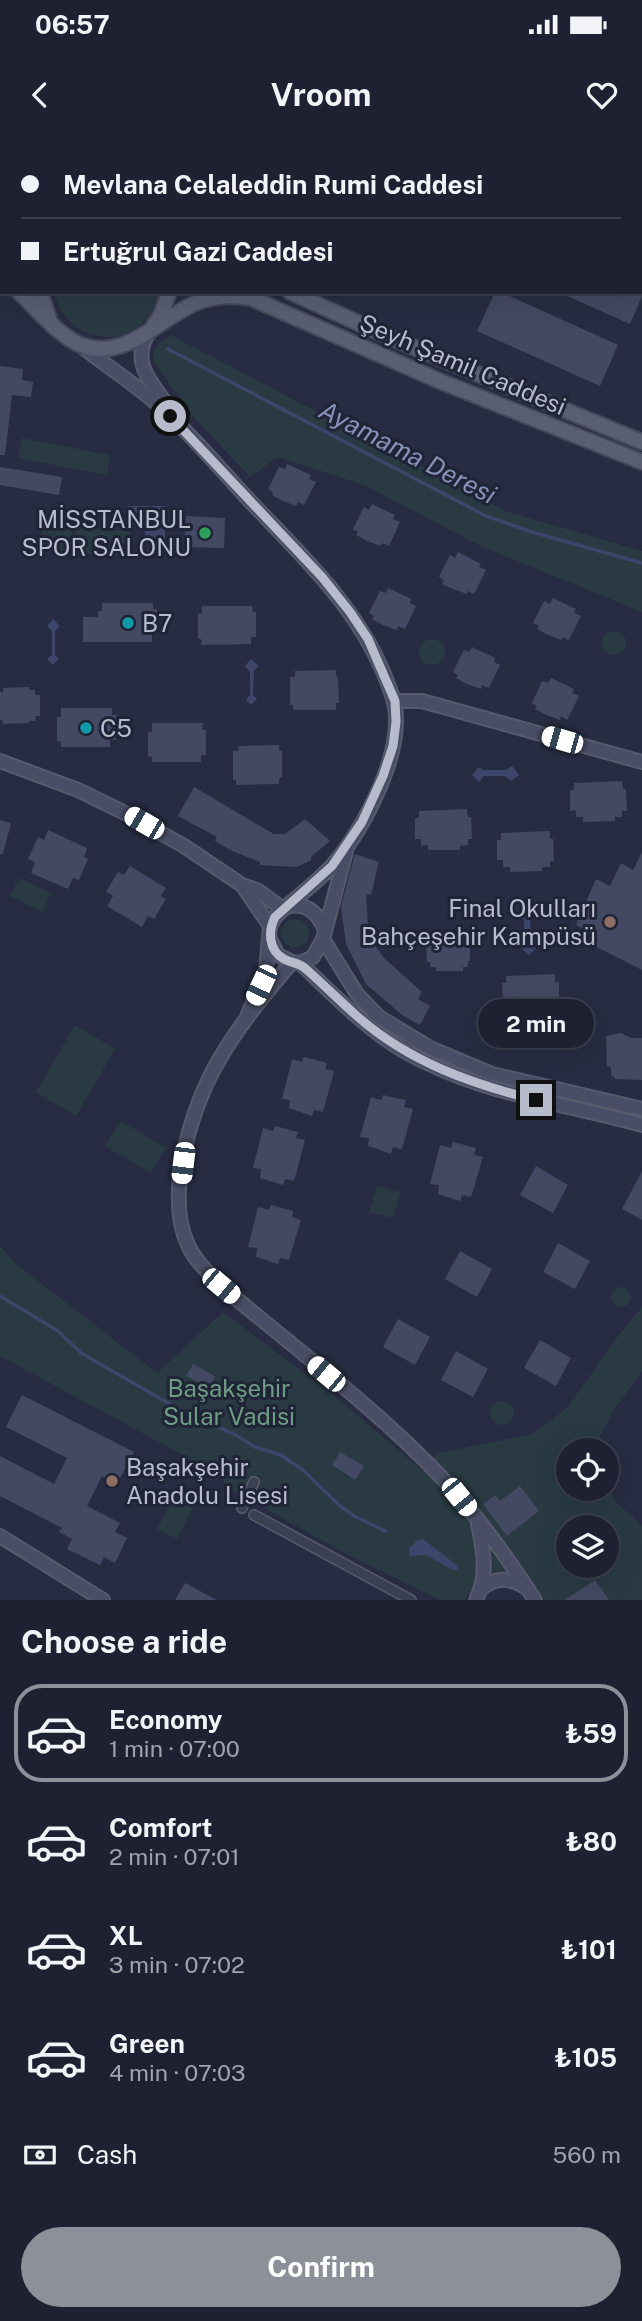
<!DOCTYPE html>
<html lang="en">
<head>
<meta charset="utf-8">
<style>
	:root { --surface:#1d2132; --page:#2a2e3e; --text:#f1f3f6; --muted:#a0a3ac; --line:#3b3e4d; --accent:#8c9099 }
	body { margin:0; font-family:"Public Sans",sans-serif; background:var(--page); color:var(--text); height:100vh; display:flex; flex-direction:column; font-size:26px; white-space:nowrap }
	* { box-sizing:border-box; margin:0 }
	p { font-size:23px; color:var(--muted) }
	.icon { flex:none; width:38px; height:38px; fill:none; stroke:currentColor; stroke-width:2; stroke-linecap:round; stroke-linejoin:round }
	.map { position:relative; height:1460px; overflow:hidden }
	.details { display:flex; flex-direction:column; background:var(--surface); flex:1 }
	.details>* { flex:none }
	.hud { position:absolute; left:0px; top:0px; width:642px; height:154px; box-shadow:0 7px 28px #0002,0 0 0 2px var(--line); display:grid; align-content:center; height:154px; padding:0 21px; background:var(--surface) }
	.fabs { position:absolute; left:556px; top:1298px; display:grid; gap:14px }
	.fabs a { display:grid; place-items:center; width:63px; height:63px; border-radius:50%; background:var(--surface); box-shadow:0 7px 28px #0002,0 0 0 2px var(--line); font-size:35px }
	.end { position:absolute; width:32px; height:32px; margin:-16px; border:9px solid #b8bbcc; background:#111; box-shadow:0 0 0 4px #111 }
	.from { border-radius:50% }
	.bubble { position:absolute; height:49px; border-radius:24px; background:var(--surface); box-shadow:0 7px 28px #0002,0 0 0 2px var(--line); font-size:23px; font-weight:700; line-height:49px; text-align:center }
	.car { position:absolute; width:21px; height:42px; margin:-21px -10px; border-radius:9px; box-shadow:0 0 5px 2px #0007; background:linear-gradient(#fff 24%,#345 0 40%,#fff 0 76%,#345 0 86%,#fff 0) }
	.hud b { display:flex; align-items:center; gap:24px; height:66px; font-size:26px }
	.hud b+b { border-top:2px solid var(--line) }
	.hud i { width:18px; height:18px; background:var(--text) }
	ul { padding:0; list-style:none }
	li { display:flex; align-items:center; gap:21px; height:98px; margin:0 14px 10px; padding:0 7px; border:4px solid transparent; border-radius:28px }
	li div { flex:1 }
	li b { display:block; font-size:26px }
	li em { font-style:normal; font-weight:700 }
	li.current { border-color:var(--accent) }
	li>.icon { width:63px; height:63px; stroke-width:1.5 }
	h2 { padding:0 21px; font-size:32px; line-height:84px }
	.pay { display:flex; align-items:center; gap:18px; height:77px; padding:0 21px; font-size:26px }
	.pay p { margin-inline-start:auto }
	.primary-button { display:flex; gap:14px; margin-top:auto; padding:14px 21px }
	.primary-button a { flex:1; height:80px; border-radius:42px; background:var(--accent); color:#fff; font-size:28px; font-weight:700; line-height:80px; text-align:center }
	.status { display:flex; justify-content:space-between; align-items:center; height:49px; padding:0 35px; background:var(--surface); direction:ltr }
	.status svg { height:19px; fill:currentColor }
	header { display:flex; justify-content:space-between; align-items:center; height:91px; padding:0 21px; background:var(--surface); font-size:32px; font-weight:700 }
	.map>svg:first-child { display:block }
</style>
</head>
<body>
<div class="status"><b>06:57</b><svg viewBox="0 0 49 12"><path d="M0 12V9h3v3zM5 12V6h3v6zM10 12V3h3v9zM15 12V0h3v12zM26 1h20v11H26zM47 4h2v5h-2z"/></svg></div>
<header><svg class="icon" aria-label="back" viewBox="0 0 24 24"><path d="M15 5l-7 7 7 7"/></svg>Vroom<svg class="icon" aria-label="heart" viewBox="0 0 24 24"><path d="M12 20l-8-8c-3-5 5-10 8-4 3-6 11-1 8 4z"/></svg></header>
<div class="map">
<svg width="642" height="1460" viewBox="0 0 642 1460">
	<rect width="100%" height="100%" fill="#272c42"/>
	<path fill="#293a43" fill-rule="evenodd" d="M54 152H159C148 212 67 211 54 152Z
		M171 195 505 371 642 411V472L483 407 364 345 278 317 250 337 192 275 153 221C153 207 159 202 171 195Z
		M22 298 110 315 107 335 18 318Z
		M42 388 73 389 72 411 41 410Z
		M75 389 130 390V415L74 414Z
		M602 503a12 12 0 1 1 24 0a12 12 0 1 1-24 0Z
		M419 512a13 13 0 1 1 26 0a13 13 0 1 1-26 0Z
		M19 738 51 753 42 772 10 756Z
		M281 793a14 14 0 1 1 28 0a14 14 0 1 1-28 0Z
		M75 885 115 909 76 976 36 952Z
		M121 981 166 1008 151 1033 105 1006Z
		M377 1046 401 1052 393 1078 369 1072Z
		M0 1106 15 1123 157 1233 223 1172 330 1252 423 1331 437 1313 530 1295 566 1269 618 1196 642 1167V1231L613 1271 598 1301 600 1311H569V1349H607V1342L616 1362 642 1386V1460H546L524 1433C493 1433 481 1432 465 1460H440L343 1412 226 1347 220 1335 0 1216ZM569 1388H607V1426H569Z
		M611 1157a10 10 0 1 1 20 0a10 10 0 1 1-20 0Z
		M490 1273a12 12 0 1 1 24 0a12 12 0 1 1-24 0Z
		M174 1356 194 1366 177 1399 157 1389Z"/>
	<path fill="#3d456a" d="M127 366H165V400H145L144 371H140L137 376H131L127 373Z
		M53 479 60 486 55 491V515L59 519 53 525 47 519 52 515V491L47 486Z
		M251 519 259 526 254 531 253 555 257 559 251 565 246 560 250 555V532L245 526Z
		M512 626 519 635 511 641 505 636H484L479 642 472 635 479 627 483 630H506Z
		M529 768 534 775 530 782 531 803 536 808 529 815 521 808 524 804V781L520 775Z
		M423 1399 458 1426 457 1430 454 1431 426 1415 409 1416V1408L418 1400Z"/>
	<g fill="none" stroke-linecap="round" stroke-linejoin="round">
		<path stroke="#3d456a" stroke-width="3.5" d="M168 209 486 376 532 392 642 423
			M0 1156 58 1191 81 1213 187 1274 234 1294 255 1307 281 1315 303 1330 339 1365 354 1376 385 1391"/>
	</g>
	<path fill="#434962" d="M495 152H501L618 205 600 246 477 191Z
		M558 152H642V156L630 184Z
		M0 226 23 229 22 240 33 242 31 257 12 255 5 315H0Z
		M287 324 311 335 309 339 316 342 304 365 298 362 296 366 283 361 272 355 273 352 268 349 279 327 285 329Z
		M0 327 62 337 59 355 0 345Z
		M372 364 395 375 393 379 400 382 389 406 382 403 381 406 367 401 356 395 358 392 353 389 364 367 369 370Z
		M186 376 225 378 224 408 184 407Z
		M458 412 481 424 479 427 486 430 474 454 468 451 467 454 453 449 442 444 444 440 439 437 450 415 455 418Z
		M388 448 411 459 410 463 416 466 405 489 398 486 397 490 383 485 372 479 374 476 369 473 380 451 386 453Z
		M553 458 576 469 574 473 581 476 569 500 563 497 561 500 548 495 537 489 539 486 533 483 544 461 550 464Z
		M102 463H153V469H157V494H152V502H83V477H98V471H102Z
		M202 466H252L253 472H256V497H251V504L201 505 202 500 198 498V474H202Z
		M472 507 495 518 494 522 500 525 489 548 482 545 481 549 467 544 456 538 458 535 453 532 464 510 469 512Z
		M336 530V536L338 537 339 563H336V570H293V565H290V537H295V531Z
		M551 538 574 549 572 553 579 556 567 580 561 576 560 580 546 575 535 569 537 566 532 563 542 541 548 543Z
		M29 547V550H35V555H40V576H35L36 581H29V583L3 584 2 580H0V552H3V548Z
		M61 568H112V575H116V600H110V607H61V602L57 601V577H61Z
		M152 583H203L202 590H206V615H201V622H152V617L148 616V592H152Z
		M279 605V610L282 611V637L279 638V644L236 645V640H233V611H239L238 606Z
		M622 641 623 649H626L627 671H622V677H615V681L583 682V677H576V670L570 671V650H574V643Z
		M194 647 274 694H285L305 679 330 701 311 717V720L297 727 260 725V722L230 710 215 701 217 697 178 676Z
		M467 669 468 677H471L472 699H468V705L460 706V710H428V705L421 706V699H415V678H419V671Z
		M0 680 11 683 3 714H0Z
		M48 690 87 708 84 717 88 719 79 740 73 738 68 749 31 733 35 722 28 719 38 697 44 700Z
		M550 691V699H553L554 721H550V727H542V731L510 732V727H503V720H497V700H501V693Z
		M642 712V830L585 801 589 792 576 785 596 739 610 746 621 723 633 730Z
		M355 714 379 722 371 755 366 754 368 787 376 807 384 818 422 852 418 859 430 866 420 885 402 875 366 844 346 804 341 766Z
		M130 726 166 748 161 756 166 759 154 779 148 776 142 787 107 766 113 756 106 752 118 732 124 735Z
		M460 794 461 797H466V802H470V821H468V827H463V831H436V827H430V822H427L426 804 431 803V797H437V795Z
		M555 834V842H559V864H555V870H547V874L515 875V870H508V863H503L502 843H506V836Z
		M621 893 631 898H642V940L616 939 611 935V928L607 926 606 896Z
		M304 917 327 923 325 929 334 931 323 972 314 970 312 976 289 968 290 960 282 959 292 919 302 922Z
		M383 955 406 960 404 967 413 969 402 1009 393 1007 391 1014 368 1006 369 998 360 997 371 957 381 960Z
		M275 986 298 992 296 998 305 1000 294 1041 285 1039 283 1045 260 1038 261 1029 253 1028 263 988 273 991Z
		M453 1002 476 1008 474 1015 483 1017 471 1057 462 1055 460 1061 438 1054 439 1045 430 1044 440 1005 451 1008Z
		M536 1026 568 1045 553 1073 520 1055Z
		M642 1031V1080L622 1069Z
		M271 1065 293 1071 292 1077 301 1080 289 1120 280 1118 278 1124 256 1117 257 1108 248 1107 258 1067 269 1070Z
		M558 1103 590 1121 575 1149 543 1132Z
		M460 1111 492 1129 477 1157 445 1139Z
		M398 1179 430 1197 415 1225 383 1207Z
		M540 1200 571 1218 556 1246 524 1228Z
		M456 1211 488 1229 473 1257 441 1240Z
		M193 1224 215 1236 209 1248 186 1236Z
		M22 1255 134 1312 117 1344 102 1336 87 1366 120 1383 115 1392 127 1398 115 1423 104 1417 100 1425 67 1409 72 1399 59 1392 62 1388 0 1356V1316L54 1344 67 1318 6 1287Z
		M340 1312 364 1326 355 1340 332 1325Z
		M520 1346 539 1371 507 1396 483 1364 495 1355 500 1361Z
		M595 1440 609 1460H565Z
		M185 1443 217 1460H175Z"/>
	<g fill="none" stroke-linecap="round" stroke-linejoin="round">
		<defs>
			<path id="street" d="M85 0V2
				M76 2 78 0
				M242 1368 254 1342
				M254 1375 411 1460"/>
			<path id="secondary" d="M150 191C128 222 153 244 171 270
				M80 205C105 225 132 242 156 263 189 292 218 326 248 359 299 413 355 464 384 534 390 549 396 563 396 579 397 625 361 694 330 728 313 746 292 760 275 777L270 786 266 830 247 877
				M395 561H422L642 622
				M0 621 78 650 123 672 184 706 242 745 257 750 283 769
				M242 745 270 786
				M289 766C307 763 318 773 325 790
				M270 799 278 815 292 822 300 823 313 817 323 799 346 712
				M323 799 357 854 379 877 432 909 492 934 642 969
				M292 822C265 854 239 885 219 920 192 965 164 1055 188 1105 195 1121 209 1133 221 1146 296 1209 377 1269 444 1340 477 1375 509 1420 535 1460
				M300 823C332 853 364 887 402 910 478 954 559 962 642 985
				M0 1396 103 1460
				M481 1449C496 1437 509 1437 525 1447
				M476 1460C488 1436 484 1411 478 1385"/>
			<path id="primary" d="M3 0V2
				M0 107H2
				M0 136 2 137
				M19 152C36 168 60 197 81 205 126 222 160 177 198 162 216 155 233 155 251 158L442 242 642 322
				M40 152 49 178
				M290 152 396 200 642 302
				M154 185 161 175 169 152"/>
		</defs>
		<use href="#street" stroke="#565a6c" stroke-width="12"/>
		<use href="#secondary" stroke="#565a6c" stroke-width="16"/>
		<use href="#primary" stroke="#45485b" stroke-width="18"/>
		<use href="#street" stroke="#3b3f52" stroke-width="9"/>
		<use href="#secondary" stroke="#494d65" stroke-width="12"/>
		<use href="#primary" stroke="#595e72" stroke-width="14"/>
	</g>
	<g fill="none" stroke-linecap="round" stroke-linejoin="round">
		<path stroke="#b8bbcc" stroke-width="9" d="M170 276 322 437 350 472 368 499 395 561 396 582 393 606 383 636 362 682 332 726 275 777C268 791 268 810 284 819 293 824 299 822 307 830 324 845 341 862 358 877 409 922 472 944 536 960"/>
	</g>
	<circle fill="#2e9e5b" stroke="#202437" stroke-width="2.5" cx="205" cy="393" r="7"/>
	<g fill="#0f9aa8" stroke="#202437" stroke-width="2.5">
		<circle cx="128" cy="483" r="7"/>
		<circle cx="86" cy="588" r="7"/>
	</g>
	<g fill="#8d6e63" stroke="#202437" stroke-width="2.5">
		<circle cx="610" cy="782" r="7"/>
		<circle cx="112" cy="1341" r="7"/>
	</g>
	<g text-anchor="middle" dominant-baseline="central" stroke-width="6" stroke-linejoin="round" paint-order="stroke">
		<g font-size="24" fill="#b8bbcc" stroke="#202437">
			<text transform="translate(463 224) rotate(23)">Şeyh Şamil Caddesi</text>
		</g>
		<g font-size="24" fill="#b8bbcc" stroke="#202437" text-anchor="start">
			<text x="191" y="379" text-anchor="end">MİSSTANBUL<tspan x="191" dy="28">SPOR SALONU</tspan></text>
			<text x="142" y="483">B7</text>
			<text x="100" y="588">C5</text>
			<text x="596" y="768" text-anchor="end">Final Okulları<tspan x="596" dy="28">Bahçeşehir Kampüsü</tspan></text>
			<text x="126" y="1327">Başakşehir<tspan x="126" dy="28">Anadolu Lisesi</tspan></text>
		</g>
		<g font-size="24" fill="#6f9c84" stroke="#202437">
			<text x="229" y="1248">Başakşehir<tspan x="229" dy="28">Sular Vadisi</tspan></text>
		</g>
		<g font-size="26" font-style="italic" fill="#8790b7" stroke="#202437">
			<text transform="translate(408 312) rotate(27)">Ayamama Deresi</text>
		</g>
	</g>
</svg>
<div class="fabs">
<a><svg class="icon" aria-label="locate" viewBox="0 0 24 24"><circle cx="12" cy="12" r="6"/><path d="M12 2v4M12 18v4M2 12h4M18 12h4"/></svg></a>
<a><svg class="icon" aria-label="layers" viewBox="0 0 24 24"><path d="M12 4l9 5-9 5-9-5zM3 14l9 5 9-5"/></svg></a>
</div>
<i class="end from" style="left:170px;top:276px"></i>
<i class="end" style="left:536px;top:960px"></i>
<div class="bubble" style="left:478px;top:859px;width:116px">2 min</div>
<i class="car" style="left:562px;top:600px;rotate:286deg"></i>
<i class="car" style="left:144px;top:683px;rotate:300deg"></i>
<i class="car" style="left:261px;top:845px;rotate:205deg"></i>
<i class="car" style="left:183px;top:1023px;rotate:187deg"></i>
<i class="car" style="left:221px;top:1146px;rotate:130deg"></i>
<i class="car" style="left:326px;top:1234px;rotate:310deg"></i>
<i class="car" style="left:459px;top:1357px;rotate:141deg"></i>
<div class="hud">
<b><i class="from"></i>Mevlana Celaleddin Rumi Caddesi</b>
<b><i></i>Ertuğrul Gazi Caddesi</b>
</div>
</div>
<section class="details">
<h2>Choose a ride</h2>
<ul>
<li class="current"><svg class="icon" aria-label="car" viewBox="0 0 24 24"><path d="M5 17H2v-5l4-1 3-4h7l3 4 3 1v5h-3M9 17h6M6 11h13"/><circle cx="7" cy="17" r="2"/><circle cx="17" cy="17" r="2"/></svg><div><b>Economy</b><p>1 min · 07:00</p></div><em>₺59</em></li>
<li><svg class="icon" aria-label="car" viewBox="0 0 24 24"><path d="M5 17H2v-5l4-1 3-4h7l3 4 3 1v5h-3M9 17h6M6 11h13"/><circle cx="7" cy="17" r="2"/><circle cx="17" cy="17" r="2"/></svg><div><b>Comfort</b><p>2 min · 07:01</p></div><em>₺80</em></li>
<li><svg class="icon" aria-label="car" viewBox="0 0 24 24"><path d="M5 17H2v-5l4-1 3-4h7l3 4 3 1v5h-3M9 17h6M6 11h13"/><circle cx="7" cy="17" r="2"/><circle cx="17" cy="17" r="2"/></svg><div><b>XL</b><p>3 min · 07:02</p></div><em>₺101</em></li>
<li><svg class="icon" aria-label="car" viewBox="0 0 24 24"><path d="M5 17H2v-5l4-1 3-4h7l3 4 3 1v5h-3M9 17h6M6 11h13"/><circle cx="7" cy="17" r="2"/><circle cx="17" cy="17" r="2"/></svg><div><b>Green</b><p>4 min · 07:03</p></div><em>₺105</em></li>
</ul>
<div class="pay"><svg class="icon" aria-label="cash" viewBox="0 0 24 24"><path d="M3 7h18v10H3z"/><circle cx="12" cy="12" r="2"/></svg>Cash<p>560 m</p></div>
<div class="primary-button"><a>Confirm</a></div>
</section>
</body>
</html>
